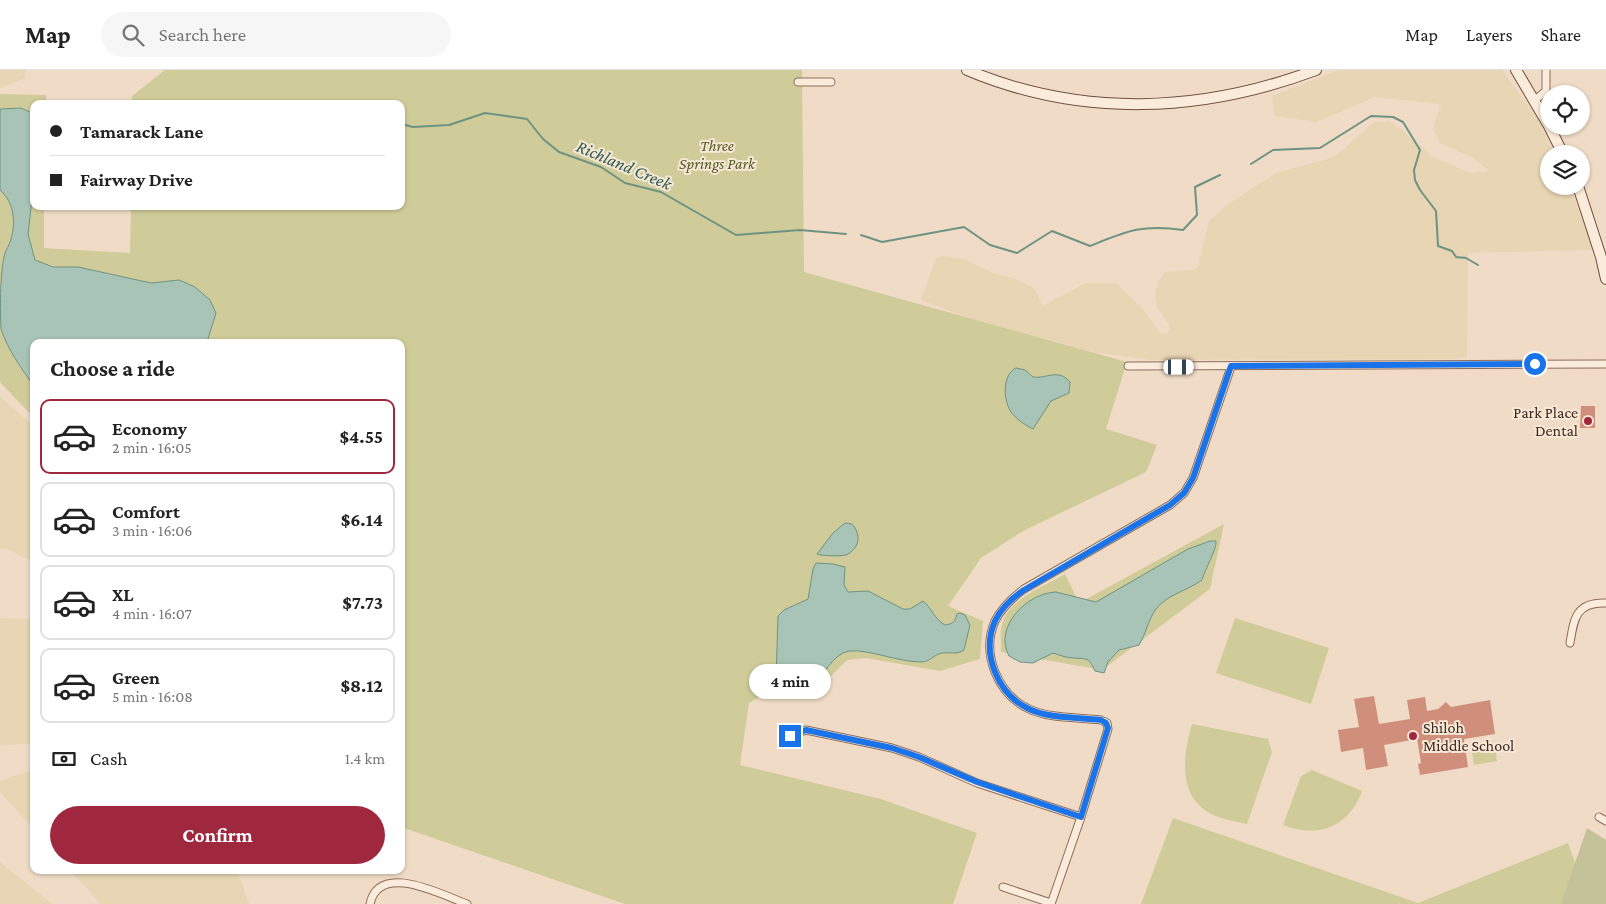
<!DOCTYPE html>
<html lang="en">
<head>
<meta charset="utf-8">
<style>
	:root { --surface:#fff; --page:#f6f6f6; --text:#222; --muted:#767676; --line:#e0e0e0; --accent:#9f283e }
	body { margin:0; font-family:"Crimson Pro",serif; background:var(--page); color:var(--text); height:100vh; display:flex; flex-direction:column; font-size:19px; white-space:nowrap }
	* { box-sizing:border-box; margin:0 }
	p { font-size:16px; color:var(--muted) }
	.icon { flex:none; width:28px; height:28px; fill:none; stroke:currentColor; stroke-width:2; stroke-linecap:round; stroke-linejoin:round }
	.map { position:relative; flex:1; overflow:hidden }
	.side { position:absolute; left:30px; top:269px; width:375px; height:535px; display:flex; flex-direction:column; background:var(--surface); border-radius:10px; box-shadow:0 1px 4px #0004 }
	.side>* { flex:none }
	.banner { position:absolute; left:30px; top:30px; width:375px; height:110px; border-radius:10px; box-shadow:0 1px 4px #0004; display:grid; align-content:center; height:110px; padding:0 20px; background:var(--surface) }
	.fabs { position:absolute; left:1540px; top:15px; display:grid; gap:10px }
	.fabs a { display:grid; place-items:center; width:50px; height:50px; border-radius:50%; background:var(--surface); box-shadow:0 1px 4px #0004; font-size:25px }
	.end { position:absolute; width:22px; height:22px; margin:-11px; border:6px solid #1a73e8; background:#fff; box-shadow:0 0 0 2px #fff }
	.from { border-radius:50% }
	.bubble { position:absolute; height:35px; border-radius:18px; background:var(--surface); box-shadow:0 1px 4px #0004; font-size:16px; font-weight:700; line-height:35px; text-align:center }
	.car { position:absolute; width:15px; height:30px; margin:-15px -8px; border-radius:6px; box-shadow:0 0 4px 1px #0007; background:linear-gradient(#fff 24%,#345 0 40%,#fff 0 76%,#345 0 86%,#fff 0) }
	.banner b { display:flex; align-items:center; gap:18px; height:48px; font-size:19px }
	.banner b+b { border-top:1px solid var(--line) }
	.banner i { width:12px; height:12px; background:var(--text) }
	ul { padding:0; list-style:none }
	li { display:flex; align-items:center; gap:15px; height:75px; margin:0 10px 8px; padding:0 10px; border:2px solid var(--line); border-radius:10px }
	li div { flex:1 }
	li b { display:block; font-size:19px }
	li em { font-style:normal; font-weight:700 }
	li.selected { border-color:var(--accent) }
	li>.icon { width:45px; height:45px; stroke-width:1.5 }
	h2 { padding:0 20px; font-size:22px; line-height:60px }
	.pay { display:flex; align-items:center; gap:12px; height:55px; padding:0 20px; font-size:19px }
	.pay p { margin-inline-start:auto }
	.button { display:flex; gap:10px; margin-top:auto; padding:10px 20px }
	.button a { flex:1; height:58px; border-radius:30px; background:var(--accent); color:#fff; font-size:20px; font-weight:700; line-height:58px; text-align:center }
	header { display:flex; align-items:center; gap:30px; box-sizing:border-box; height:70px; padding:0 25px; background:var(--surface); border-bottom:1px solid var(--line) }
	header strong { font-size:24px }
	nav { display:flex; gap:28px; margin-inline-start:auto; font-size:18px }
	.search { width:350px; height:45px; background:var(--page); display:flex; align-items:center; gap:12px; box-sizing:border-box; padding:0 18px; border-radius:28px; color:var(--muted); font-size:19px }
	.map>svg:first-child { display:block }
</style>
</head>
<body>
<header>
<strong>Map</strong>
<div class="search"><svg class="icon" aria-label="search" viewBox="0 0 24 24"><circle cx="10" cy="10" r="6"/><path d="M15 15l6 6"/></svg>Search here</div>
<nav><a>Map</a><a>Layers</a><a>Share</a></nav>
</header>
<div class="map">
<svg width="1606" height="834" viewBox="0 0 1606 834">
	<rect width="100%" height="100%" fill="#f0dcc6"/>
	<path fill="#e7d5b3" d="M0 0H26L25 8 0 18Z
		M1339 0H1502L1537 48 1555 84H1549V116H1570L1593 180 1468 183 1467 287 1452 289 1152 290 1092 282 1048 269 991 257 921 230 936 188 943 186 966 190 993 203 1018 210 1034 218 1043 236 1086 213H1116L1142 238 1160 263H1167L1170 259 1168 253 1157 237 1155 224 1159 211 1165 202 1193 200 1198 197 1209 151 1225 136 1276 103 1328 89 1338 84 1374 52 1389 51 1401 59 1433 87 1470 103 1489 101 1472 87 1440 73 1433 59 1441 34 1375 27 1316 52 1275 46 1272 26Z
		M0 326 34 357V493L8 479H0Z
		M0 548 34 549V674L0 675Z
		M34 699V759L0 722V711Z
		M0 792 52 834H0Z
		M70 800H237L249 834H101Z"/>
	<path fill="#d0cc99" d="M165 0H802L804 202 1127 292 1106 359 1157 375 1146 402 1023 461 981 488 948 536 983 551 980 589 940 601 866 588 847 590 821 616 769 621 749 633 740 695 881 729 977 763 953 834H625L401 757V272H34V348L0 312V24L46 25V34H34V136H44V178L130 183 131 136H401V34H132V26Z
		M1224 454 1210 519 1102 600 1001 582C1001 573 1000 563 1002 554 1008 529 1045 516 1065 504L1079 533Z
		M1235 548 1329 578 1311 634 1216 603Z
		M1192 654 1268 669 1272 682 1247 754C1234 751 1218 749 1206 741 1177 721 1184 682 1192 654Z
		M1495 678 1497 691 1474 695 1472 681Z
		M1312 700 1362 721C1349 757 1318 769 1283 755L1301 706Z
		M1173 748 1418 833 1568 773 1577 798 1565 834H1141Z"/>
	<path fill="#c4c298" d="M1587 758 1606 770V834H1561Z"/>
	<path fill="#a8c4b7" stroke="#6e9383" d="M21 38 34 44 31 50 34 67 32 129 28 164 35 190 53 197H78L151 213 179 210 195 217 210 230 216 243 207 272H34V316C21 298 8 280 1 259 0 243 0 204 4 187 5 180 10 175 11 169 16 152 14 132 0 120V39Z
		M1016 298 1025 300 1033 307C1047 309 1058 298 1070 312L1069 323 1051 331 1033 359C1025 355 1016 349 1011 342 1003 330 1002 305 1016 298Z
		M845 453 852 454C861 464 860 477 848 484 845 487 821 486 817 484L833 463Z
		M1210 471H1216C1217 479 1205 499 1202 510 1187 521 1168 524 1156 539 1148 550 1146 564 1139 575L1119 580 1108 592 1104 603 1095 601C1088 587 1088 589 1073 588 1067 588 1059 585 1053 583L1033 593 1020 592 1009 586C993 557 1027 523 1056 522L1096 532 1188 479Z
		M816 493 833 494 845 497 844 515 848 522 868 521 903 539H910L923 531C932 538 934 549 945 555 953 554 955 552 957 544L960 543 965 545 970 555 964 580C957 585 950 582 942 583 933 585 930 592 921 592 898 592 869 579 849 581 831 584 824 609 811 612 805 613 801 611 795 611 789 610 782 612 776 611L778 546 784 540 808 529 813 499Z"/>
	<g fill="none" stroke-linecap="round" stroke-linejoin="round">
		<path stroke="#6e9383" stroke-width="2" d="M401 54 413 57 449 55 485 43 527 49 543 69 559 82 601 97 625 113 661 122 736 165 800 160 846 164
			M1251 94 1273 80 1320 78 1371 46 1393 47 1403 52 1420 80 1414 100 1415 110 1420 120 1436 141 1438 176 1452 181 1456 187 1466 188 1478 195
			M861 165 882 172 964 157 990 175 1017 183 1052 161 1090 176C1127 161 1142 154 1183 160L1197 145 1195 117 1220 105"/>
	</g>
	<path fill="#d08f7b" d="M1581 336H1595V358H1580Z
		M1374 626 1379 654 1410 649 1407 630 1425 627 1427 641 1438 639 1446 632 1451 637 1490 630 1495 664 1464 669 1468 697 1420 705 1418 694 1421 693 1417 669 1384 675 1388 696 1366 700 1363 678 1341 682 1338 660 1359 657 1354 629Z"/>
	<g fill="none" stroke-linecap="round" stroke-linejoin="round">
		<defs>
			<path id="street" d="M798 12H831
				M1535 30 1546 21V0
				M1128 296 1606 294
				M1570 573C1574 548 1576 532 1606 533
				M790 666 806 660 892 678 919 687 977 713 1081 747
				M1599 747 1606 751
				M1003 817 1051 833
				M370 834C379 791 442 825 467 834
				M1051 834 1081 747 1108 659 1107 653 1101 650C1078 647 1050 649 1029 639 997 624 981 583 995 551 1002 537 1012 528 1024 519L1170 435 1184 423 1193 408 1231 297"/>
			<path id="secondary" d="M967 0C1081 48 1201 43 1316 0
				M1516 0 1549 56
				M1549 56 1563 84
				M1578 116 1601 187 1606 209"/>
		</defs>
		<use href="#street" stroke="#8d6c5b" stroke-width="9"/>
		<use href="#secondary" stroke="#6f4e3e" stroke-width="12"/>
		<use href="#street" stroke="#faebda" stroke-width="7"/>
		<use href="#secondary" stroke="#faebda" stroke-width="10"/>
	</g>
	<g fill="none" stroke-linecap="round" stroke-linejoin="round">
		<path stroke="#1a73e8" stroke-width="6" d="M790 666 806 660 892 678 919 687 977 712 1081 747 1108 658 1106 653 1101 650C1078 647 1050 649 1029 639 997 624 981 583 995 551 1002 537 1012 528 1024 520L1170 435 1184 423 1193 408 1231 296 1535 294"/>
	</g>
	<g fill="#9f283e" stroke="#f7e8d6" stroke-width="2">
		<circle cx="1588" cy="351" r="5"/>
		<circle cx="1413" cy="666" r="5"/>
	</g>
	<g text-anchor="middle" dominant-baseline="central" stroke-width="4" stroke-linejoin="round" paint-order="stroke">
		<g font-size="16" font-style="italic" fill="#565a25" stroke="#f7e8d6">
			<text x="717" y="75">Three<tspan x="717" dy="18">Springs Park</tspan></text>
		</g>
		<g font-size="16" fill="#3d281f" stroke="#f7e8d6" text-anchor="end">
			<text x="1578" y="342">Park Place<tspan x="1578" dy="18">Dental</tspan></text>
			<text x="1423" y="657" text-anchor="start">Shiloh<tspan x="1423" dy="18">Middle School</tspan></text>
		</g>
		<g font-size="18" font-style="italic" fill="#2e5d52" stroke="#f7e8d6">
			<text transform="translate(624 95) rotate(23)">Richland Creek</text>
		</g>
	</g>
</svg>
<div class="fabs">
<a><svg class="icon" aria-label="locate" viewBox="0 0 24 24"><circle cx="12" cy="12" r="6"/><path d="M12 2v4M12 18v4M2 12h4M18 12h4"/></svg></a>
<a><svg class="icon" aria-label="layers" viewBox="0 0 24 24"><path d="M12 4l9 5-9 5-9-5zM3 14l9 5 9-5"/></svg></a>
</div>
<i class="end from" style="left:1535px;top:294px"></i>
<i class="end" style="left:790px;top:666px"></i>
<div class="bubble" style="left:749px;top:594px;width:82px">4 min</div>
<i class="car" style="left:1179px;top:297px;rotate:90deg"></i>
<div class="banner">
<b><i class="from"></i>Tamarack Lane</b>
<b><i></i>Fairway Drive</b>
</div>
<section class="side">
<h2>Choose a ride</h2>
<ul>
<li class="selected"><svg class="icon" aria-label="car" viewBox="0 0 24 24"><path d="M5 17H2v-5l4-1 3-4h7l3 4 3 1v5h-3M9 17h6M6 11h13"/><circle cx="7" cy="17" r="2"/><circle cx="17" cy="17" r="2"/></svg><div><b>Economy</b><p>2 min · 16:05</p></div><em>$4.55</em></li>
<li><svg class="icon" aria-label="car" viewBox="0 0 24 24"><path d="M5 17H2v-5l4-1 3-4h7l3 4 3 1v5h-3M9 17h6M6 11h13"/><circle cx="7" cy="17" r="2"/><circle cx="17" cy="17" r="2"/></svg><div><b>Comfort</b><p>3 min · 16:06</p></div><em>$6.14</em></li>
<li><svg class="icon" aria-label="car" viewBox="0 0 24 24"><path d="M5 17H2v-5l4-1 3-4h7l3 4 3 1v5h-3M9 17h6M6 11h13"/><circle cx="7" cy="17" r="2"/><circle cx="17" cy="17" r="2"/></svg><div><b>XL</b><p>4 min · 16:07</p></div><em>$7.73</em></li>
<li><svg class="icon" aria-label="car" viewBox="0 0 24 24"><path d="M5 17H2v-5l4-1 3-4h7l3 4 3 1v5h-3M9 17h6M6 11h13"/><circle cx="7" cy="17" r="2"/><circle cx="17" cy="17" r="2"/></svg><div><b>Green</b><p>5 min · 16:08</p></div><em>$8.12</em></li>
</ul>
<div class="pay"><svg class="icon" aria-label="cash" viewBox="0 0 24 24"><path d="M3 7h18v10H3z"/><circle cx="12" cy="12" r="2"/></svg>Cash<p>1.4 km</p></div>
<div class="button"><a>Confirm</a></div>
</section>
</div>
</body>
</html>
